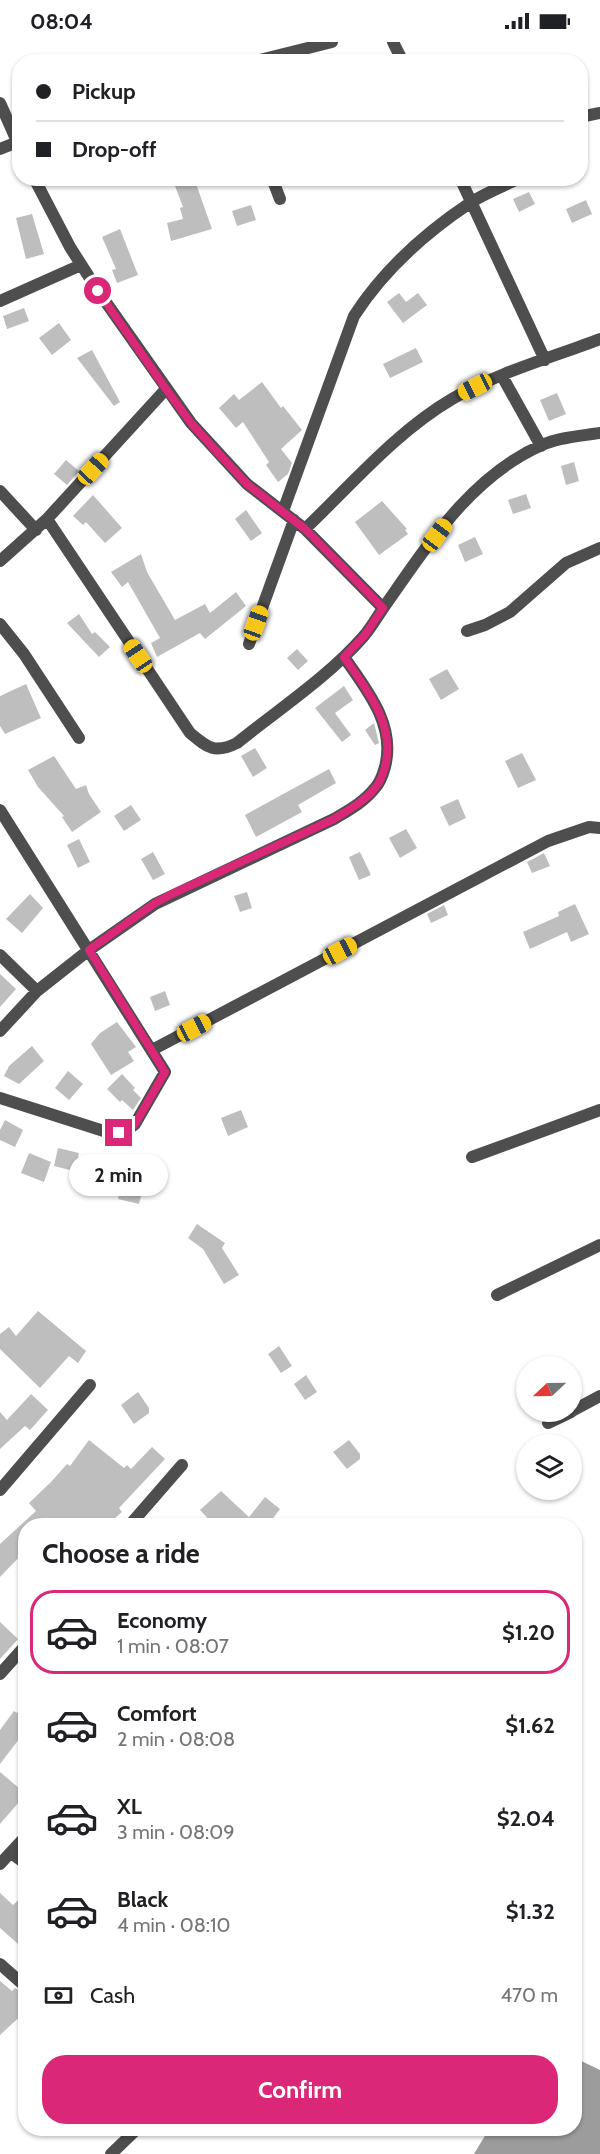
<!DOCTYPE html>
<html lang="en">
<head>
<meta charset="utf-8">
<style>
	:root { --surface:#fff; --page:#f2f2f2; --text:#202124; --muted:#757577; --line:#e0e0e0; --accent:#db2777 }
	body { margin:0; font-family:Cabin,sans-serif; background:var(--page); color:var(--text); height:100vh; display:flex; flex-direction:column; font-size:22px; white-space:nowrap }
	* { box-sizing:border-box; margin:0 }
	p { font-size:20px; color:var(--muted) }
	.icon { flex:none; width:33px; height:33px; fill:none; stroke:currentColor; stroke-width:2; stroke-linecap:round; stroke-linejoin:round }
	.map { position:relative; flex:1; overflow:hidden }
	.side { position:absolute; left:18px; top:1476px; width:564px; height:618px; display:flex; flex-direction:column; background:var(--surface); border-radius:24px; box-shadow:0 2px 4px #0004 }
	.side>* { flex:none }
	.guide { position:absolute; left:12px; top:12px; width:576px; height:132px; border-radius:24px; box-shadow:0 2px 4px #0004; display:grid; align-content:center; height:132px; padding:0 24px; background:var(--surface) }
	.needle { width:39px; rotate:248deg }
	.controls { position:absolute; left:516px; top:1314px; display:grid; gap:12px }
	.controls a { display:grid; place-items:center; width:66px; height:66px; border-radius:50%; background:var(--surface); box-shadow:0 2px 4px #0004; font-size:30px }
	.end { position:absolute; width:27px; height:27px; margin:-14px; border:8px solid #db2777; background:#fff; box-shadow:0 0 0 3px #fff }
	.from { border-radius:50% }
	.bubble { position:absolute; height:42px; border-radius:21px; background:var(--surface); box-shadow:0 2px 4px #0004; font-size:20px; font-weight:700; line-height:42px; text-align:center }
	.car { position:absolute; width:18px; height:36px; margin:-18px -9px; border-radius:8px; box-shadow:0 0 4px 2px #0007; background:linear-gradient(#f5c518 24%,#345 0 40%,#f5c518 0 76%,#345 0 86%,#f5c518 0) }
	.guide b { display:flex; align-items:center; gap:21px; height:57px; font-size:22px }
	.guide b+b { border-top:2px solid var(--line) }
	.guide i { width:15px; height:15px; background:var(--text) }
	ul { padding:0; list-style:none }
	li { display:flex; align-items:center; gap:18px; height:84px; margin:0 12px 9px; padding:0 12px; border:3px solid transparent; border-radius:24px }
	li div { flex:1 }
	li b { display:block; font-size:22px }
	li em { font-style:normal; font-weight:700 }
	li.current { border-color:var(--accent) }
	li>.icon { width:54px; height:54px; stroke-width:1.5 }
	h2 { padding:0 24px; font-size:27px; line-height:72px }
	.pay { display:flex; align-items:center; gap:15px; height:66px; padding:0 24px; font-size:22px }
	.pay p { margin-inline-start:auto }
	.action { display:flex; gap:12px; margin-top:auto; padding:12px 24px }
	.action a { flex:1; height:69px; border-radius:24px; background:var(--accent); color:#fff; font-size:24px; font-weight:700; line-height:69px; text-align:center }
	.status { display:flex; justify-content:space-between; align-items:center; height:42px; padding:0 30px; background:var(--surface); direction:ltr }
	.status svg { height:16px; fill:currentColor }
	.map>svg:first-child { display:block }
</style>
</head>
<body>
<div class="status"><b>08:04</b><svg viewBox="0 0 49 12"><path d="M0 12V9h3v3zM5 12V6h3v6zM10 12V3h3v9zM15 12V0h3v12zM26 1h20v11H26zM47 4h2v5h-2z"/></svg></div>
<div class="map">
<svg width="600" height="2112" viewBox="0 0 600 2112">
	<rect width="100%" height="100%" fill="#fff"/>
	<path fill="#9c9c9c" d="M575 2016 600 2028V2112H474L489 2087 574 2086Z"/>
	<path fill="#bebebe" d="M172 136H194L212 187 171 199 167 181 183 177 180 166 183 165Z
		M529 150 535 162 519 170 513 157Z
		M586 158 592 172 572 181 566 167Z
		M251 163 256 178 237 184 232 169Z
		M32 172 44 212 26 217 16 176Z
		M120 187 138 233 117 241 112 228 116 227 102 195Z
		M399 251 406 260 418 251 427 263 403 281 387 260Z
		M24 266 29 279 7 287 3 274Z
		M59 281 71 298 52 313 39 296Z
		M416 306 423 320 390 336 383 322Z
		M92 308 120 360 114 364 77 316Z
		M262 340 281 366 283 364 302 388 281 407 292 421 288 432 278 440 266 423 269 420 243 380 236 386 219 366 234 352 239 358Z
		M557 351 566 372 549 379 540 358Z
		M66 418 79 429 67 443 54 432Z
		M574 420 579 439 566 443 561 424Z
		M526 452 531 466 513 472 508 458Z
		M93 453 122 486 105 501 86 480 83 483 73 474Z
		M382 459 407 487 405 488 408 492 379 513 355 480Z
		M246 468 262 491 251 499 235 477Z
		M475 495 483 512 465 520 458 503Z
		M141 512 147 530 175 578 205 562 210 571 236 550 246 564 205 597 200 591 157 615 151 601 160 596 128 540 122 545 111 530Z
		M79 572 92 592 95 590 110 605 99 615 67 581Z
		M297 607 308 619 298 628 287 616Z
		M447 627 459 647 441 658 429 637Z
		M26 642 41 676 5 692 0 684V654Z
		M344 644 353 658 335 671 351 693 342 700 315 666Z
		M374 681 379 701 375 703 365 688Z
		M255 706 267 726 253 735 241 714Z
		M522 711 536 738 518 746 505 719Z
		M54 714 76 747 86 743 89 752 101 770 72 790 62 775 64 774 38 745 28 728Z
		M329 727 336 741 298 763 302 770 256 795 245 773Z
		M458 757 466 776 449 784 440 765Z
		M131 763 141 778 124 789 114 774Z
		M406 787 417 806 400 816 389 796Z
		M79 797 90 820 78 826 67 803Z
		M153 810 165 832 153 838 141 817Z
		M360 810 371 833 359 838 349 815Z
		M544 811 550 824 532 831 527 820Z
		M247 850 252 866 240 870 234 854Z
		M30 852 43 866 22 891 6 877Z
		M575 862 589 892 571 900 567 890 530 907 523 890 559 874 558 870Z
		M444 863 448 873 431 881 427 872Z
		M0 932 16 947 0 965Z
		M165 949 170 963 155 969 150 955Z
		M117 980 136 1005 128 1010 134 1019 111 1033 91 1002 100 991Z
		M32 1004 44 1019 19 1042 4 1034 9 1024Z
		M68 1029 83 1042 69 1058 55 1046Z
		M122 1032 135 1046 133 1048 141 1056 133 1068 122 1058 120 1060 107 1047Z
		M241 1068 248 1085 228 1094 221 1076Z
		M5 1078 23 1088 15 1105 0 1098V1088Z
		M58 1106 79 1111 78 1115 119 1123 118 1127 146 1134 139 1162 118 1157 120 1146 92 1141 94 1134 54 1124Z
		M29 1111 51 1120 44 1140 21 1131Z
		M197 1182 225 1201 222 1206 239 1233 224 1242 203 1207 188 1196Z
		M38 1269 86 1309 78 1321 69 1314 40 1346 0 1307V1292L9 1285 16 1294Z
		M279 1304 292 1324 281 1331 268 1312Z
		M306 1333 317 1350 305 1358 294 1342Z
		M138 1350 149 1366V1371L134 1382 121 1363Z
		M31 1352 48 1368 30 1388 25 1384 0 1407V1370L7 1378Z
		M89 1398 124 1426 127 1423 131 1427 152 1405 165 1417 119 1466 122 1470 106 1484H103L98 1477 90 1484H26V1508L0 1535V1502L36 1469 29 1461 51 1440 67 1422 70 1424Z
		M349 1398 360 1412V1417L347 1427 333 1410Z
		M221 1449 249 1475 265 1455 280 1467 267 1484H215L200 1468Z
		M0 1580 18 1597 0 1617Z
		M26 1660V1688L0 1722V1688L14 1669 17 1671Z
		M0 1730 26 1752 0 1782Z
		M0 1851 13 1863 26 1851V1909L0 1886Z
		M0 1939 12 1949 15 1946 26 1953V1969L0 1993Z"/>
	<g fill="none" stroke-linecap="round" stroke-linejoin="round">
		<path stroke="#4e4e4e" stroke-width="12" d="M393 0 403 20
			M252 20 332 0
			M0 61 20 106
			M580 75 600 71
			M0 107 20 99
			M34 136 70 205 98 249 191 381 247 442 305 487 383 566
			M272 136 280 157
			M460 136 545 318
			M0 259 81 223
			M502 334 541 404
			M0 449 36 488
			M283 469 354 274C383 229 425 191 470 161 485 151 504 144 520 136
			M47 477 190 691C208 706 215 712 237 701 278 668 329 634 363 595 371 586 377 575 384 565 427 504 471 434 542 403 560 395 581 394 600 391
			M305 487C352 442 396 390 452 357 494 332 553 315 600 297
			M0 519 47 477 166 347
			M0 582 24 612 79 696
			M467 589 485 583 510 570 566 521 600 506
			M249 602 294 478
			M0 768 165 1030 135 1082 125 1090 110 1091 0 1056
			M0 913 37 949 0 989
			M37 949 89 908 155 862 334 777C349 768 364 760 375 746 380 741 383 732 385 725 396 683 367 648 344 615
			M152 1008 548 799 589 785 600 786
			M472 1115 600 1068
			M497 1253 600 1203
			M572 1369 600 1354
			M548 1381 571 1370
			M0 1448 90 1343
			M129 1484 182 1423
			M0 1632 26 1603
			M11 1811 26 1822
			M0 1822 26 1794
			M0 1922 26 1945
			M111 2112 138 2086"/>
	</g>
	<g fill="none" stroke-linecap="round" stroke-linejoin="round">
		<path stroke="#db2777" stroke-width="8" d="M98 249 166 347 191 381 219 412 247 442 305 487 383 566 365 593 344 615C367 648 396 683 385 725 383 732 380 741 375 746 364 760 348 768 334 777L172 852 155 861 89 908 165 1030 135 1082 130 1087 119 1091"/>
	</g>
</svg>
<div class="controls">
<a><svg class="needle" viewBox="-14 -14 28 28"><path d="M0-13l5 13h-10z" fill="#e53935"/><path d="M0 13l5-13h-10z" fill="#757577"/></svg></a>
<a><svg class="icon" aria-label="layers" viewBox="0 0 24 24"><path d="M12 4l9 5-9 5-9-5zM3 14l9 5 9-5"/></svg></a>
</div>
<i class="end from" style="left:98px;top:249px"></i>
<i class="end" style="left:119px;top:1091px"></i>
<div class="bubble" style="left:69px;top:1112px;width:99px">2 min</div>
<i class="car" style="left:475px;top:345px;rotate:243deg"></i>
<i class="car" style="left:93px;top:427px;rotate:43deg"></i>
<i class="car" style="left:437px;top:493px;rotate:37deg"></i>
<i class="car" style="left:256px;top:581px;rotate:20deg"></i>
<i class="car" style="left:138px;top:614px;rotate:326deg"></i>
<i class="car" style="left:340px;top:909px;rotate:62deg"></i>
<i class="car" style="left:194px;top:986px;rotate:62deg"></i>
<div class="guide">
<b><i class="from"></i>Pickup</b>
<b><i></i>Drop-off</b>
</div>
<section class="side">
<h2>Choose a ride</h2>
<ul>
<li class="current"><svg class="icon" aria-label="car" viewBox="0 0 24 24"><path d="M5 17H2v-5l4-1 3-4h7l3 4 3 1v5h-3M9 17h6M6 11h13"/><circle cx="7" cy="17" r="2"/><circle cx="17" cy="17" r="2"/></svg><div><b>Economy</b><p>1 min · 08:07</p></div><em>$1.20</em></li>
<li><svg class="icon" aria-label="car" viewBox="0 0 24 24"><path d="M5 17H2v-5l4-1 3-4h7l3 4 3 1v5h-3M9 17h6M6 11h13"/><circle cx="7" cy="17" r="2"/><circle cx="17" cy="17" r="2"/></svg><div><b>Comfort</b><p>2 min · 08:08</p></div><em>$1.62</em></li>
<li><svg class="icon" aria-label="car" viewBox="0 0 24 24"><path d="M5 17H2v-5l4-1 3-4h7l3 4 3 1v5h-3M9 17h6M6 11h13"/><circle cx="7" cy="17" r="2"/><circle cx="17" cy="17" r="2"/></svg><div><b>XL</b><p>3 min · 08:09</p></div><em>$2.04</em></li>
<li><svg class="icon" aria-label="car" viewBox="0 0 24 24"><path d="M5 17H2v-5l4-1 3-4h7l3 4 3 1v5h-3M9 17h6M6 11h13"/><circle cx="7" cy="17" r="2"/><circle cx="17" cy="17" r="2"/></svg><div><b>Black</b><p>4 min · 08:10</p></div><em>$1.32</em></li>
</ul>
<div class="pay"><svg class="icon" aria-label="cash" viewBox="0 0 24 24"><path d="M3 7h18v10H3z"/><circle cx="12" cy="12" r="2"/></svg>Cash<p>470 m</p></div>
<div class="action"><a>Confirm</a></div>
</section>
</div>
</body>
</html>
